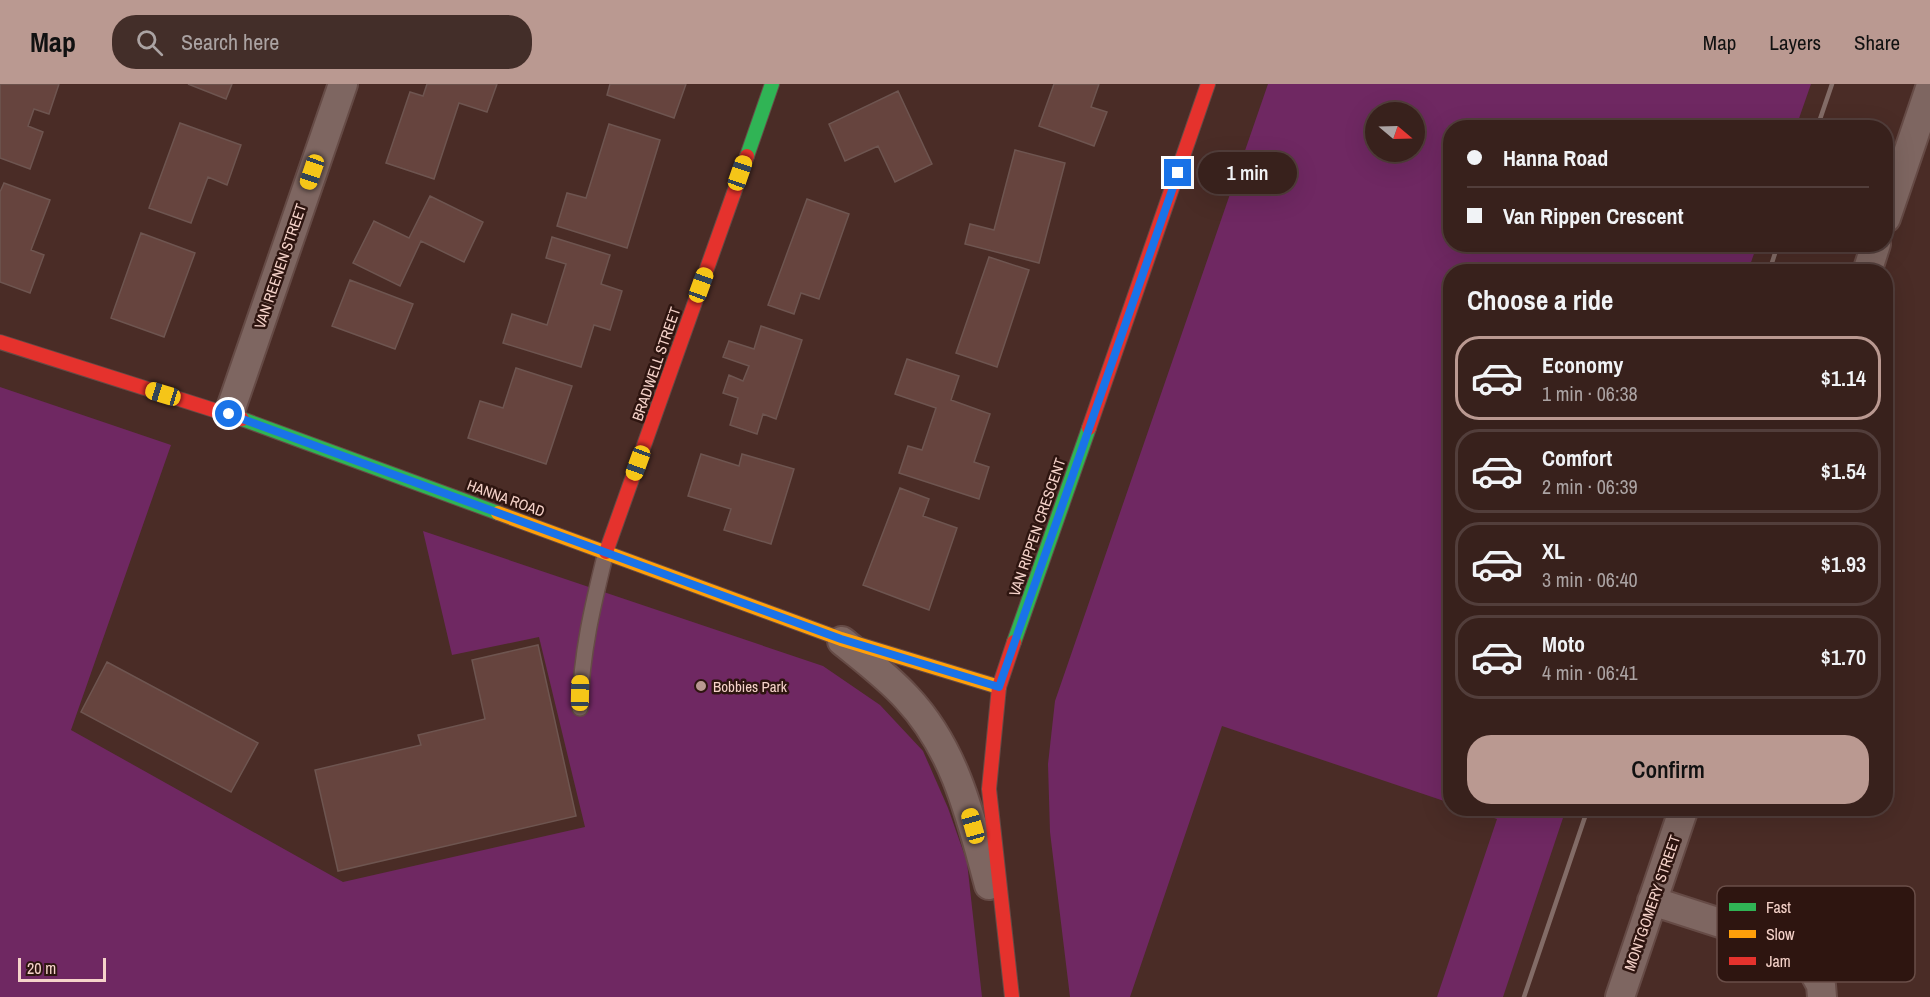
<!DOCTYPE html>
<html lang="en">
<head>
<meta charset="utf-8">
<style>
	:root { --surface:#38211c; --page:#432e29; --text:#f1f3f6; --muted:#aba3a3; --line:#523e3b; --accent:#ba9991 }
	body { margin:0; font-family:"Archivo Narrow",sans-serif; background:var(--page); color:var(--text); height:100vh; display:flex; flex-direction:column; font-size:22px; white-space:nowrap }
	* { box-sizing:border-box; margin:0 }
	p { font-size:20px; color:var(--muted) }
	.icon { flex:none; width:33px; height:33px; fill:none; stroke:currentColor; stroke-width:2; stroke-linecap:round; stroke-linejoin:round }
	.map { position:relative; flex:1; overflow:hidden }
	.side { position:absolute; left:1443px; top:180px; width:450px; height:552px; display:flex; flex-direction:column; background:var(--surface); border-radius:24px; box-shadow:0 6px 24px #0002,0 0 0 2px var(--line) }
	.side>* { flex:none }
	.hud { position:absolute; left:1443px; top:36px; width:450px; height:132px; border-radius:24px; box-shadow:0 6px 24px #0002,0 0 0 2px var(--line); display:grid; align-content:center; height:132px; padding:0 24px; background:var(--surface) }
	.needle { width:39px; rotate:109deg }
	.tools { position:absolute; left:1365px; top:18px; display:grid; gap:12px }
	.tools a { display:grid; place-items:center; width:60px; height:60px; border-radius:50%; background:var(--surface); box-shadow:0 6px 24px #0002,0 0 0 2px var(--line); font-size:30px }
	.scale { position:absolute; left:18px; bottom:15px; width:88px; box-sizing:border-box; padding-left:6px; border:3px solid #f6d3ca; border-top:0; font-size:16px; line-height:21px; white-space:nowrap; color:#f6d3ca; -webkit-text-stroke:4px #2e1510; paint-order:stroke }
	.end { position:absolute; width:27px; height:27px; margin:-14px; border:8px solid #1a73e8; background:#fff; box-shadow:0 0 0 3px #fff }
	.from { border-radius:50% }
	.bubble { position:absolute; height:42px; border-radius:21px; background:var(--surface); box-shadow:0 6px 24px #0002,0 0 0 2px var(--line); font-size:20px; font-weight:600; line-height:42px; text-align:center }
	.car { position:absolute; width:18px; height:36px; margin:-18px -9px; border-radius:8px; box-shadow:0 0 4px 2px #0007; background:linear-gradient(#f5c518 24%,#345 0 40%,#f5c518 0 76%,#345 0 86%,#f5c518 0) }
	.hud b { display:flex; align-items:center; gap:21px; height:57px; font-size:22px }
	.hud b+b { border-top:2px solid var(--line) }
	.hud i { width:15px; height:15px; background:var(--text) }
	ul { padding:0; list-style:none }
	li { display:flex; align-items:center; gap:18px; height:84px; margin:0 12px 9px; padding:0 12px; border:3px solid var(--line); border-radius:24px }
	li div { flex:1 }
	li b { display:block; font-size:22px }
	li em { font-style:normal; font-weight:600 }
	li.selected { border-color:var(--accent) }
	li>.icon { width:54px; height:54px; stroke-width:1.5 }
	h2 { padding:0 24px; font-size:27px; line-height:72px }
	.action { display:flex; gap:12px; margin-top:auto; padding:12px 24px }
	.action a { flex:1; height:69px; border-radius:24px; background:var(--accent); color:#111; font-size:24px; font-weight:600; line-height:69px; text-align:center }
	header { display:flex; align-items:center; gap:36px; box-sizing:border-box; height:84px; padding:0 30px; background:var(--accent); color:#111 }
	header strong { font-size:28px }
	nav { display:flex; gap:33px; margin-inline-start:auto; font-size:21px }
	.search { width:420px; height:54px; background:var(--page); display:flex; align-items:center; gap:15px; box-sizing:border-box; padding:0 21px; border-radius:24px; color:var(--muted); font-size:22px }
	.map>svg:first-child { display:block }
</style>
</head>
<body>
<header>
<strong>Map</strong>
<div class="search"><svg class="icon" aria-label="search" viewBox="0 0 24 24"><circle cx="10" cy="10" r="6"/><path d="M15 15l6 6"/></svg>Search here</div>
<nav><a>Map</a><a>Layers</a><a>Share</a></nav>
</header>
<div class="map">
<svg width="1930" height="913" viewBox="0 0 1930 913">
	<rect width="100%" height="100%" fill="#4a2c26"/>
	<path fill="#6f2862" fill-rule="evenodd" d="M1268 0H1811L1796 43 1450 44V160L1757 161 1748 187 1450 188V719L1222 642 1130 913H1070L1050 748 1048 680 1055 617ZM1376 28H1414V68H1376Z
		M0 303 171 361 71 646 343 798 585 743 539 553 452 571 423 447 823 582 880 621 923 667 948 724 967 778 982 913H0Z
		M1466 725H1566L1503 913H1437L1497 735Z"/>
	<path fill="#66443e" stroke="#6e5550" stroke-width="1.5" d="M0 0H59L49 30 34 25 28 42 43 48 30 85 0 74Z
		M188 0H232L226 15Z
		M427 0H497L487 28 459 19 434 95 386 79 410 8 423 12Z
		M610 0H686L674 34 607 11Z
		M1054 0H1099L1091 23 1107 28 1094 62 1039 42Z
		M898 7 932 80 895 98 878 62 845 77 829 40Z
		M180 39 241 61 227 101 208 93 191 139 149 124Z
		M609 40 660 56 627 164 557 142 567 109 586 114Z
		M1015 66 1065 79 1039 179 965 160 970 140 994 146Z
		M4 99 50 116 31 166 44 171 30 209 0 198V108Z
		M430 112 483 138 464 178 421 157 400 202 353 179 374 137 409 154Z
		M807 115 849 130 819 215 801 209 794 230 768 221Z
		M141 149 195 169 164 253 111 234Z
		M552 153 610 171 601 200 622 207 610 246 594 241 581 283 503 259 512 230 547 241 566 180 546 174Z
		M989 173 1029 186 997 283 956 269Z
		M350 196 413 220 395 265 332 242Z
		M761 242 802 256 776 335 763 330 757 350 730 341 738 314 723 309 729 291 743 297 749 282 723 273 729 257 754 265Z
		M907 275 959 292 951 316 990 330 974 378 989 383 979 415 899 389 908 362 922 366 936 324 895 310Z
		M516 284 572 302 546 380 468 354 480 317 503 324Z
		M701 370 739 382 742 370 794 385 771 460 724 446 731 425 688 412Z
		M900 404 929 415 923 432 957 444 929 526 863 501Z
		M538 561 576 732 338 787 315 686 421 661 418 651 485 635 472 576Z
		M107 578 258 659 231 708 81 628Z"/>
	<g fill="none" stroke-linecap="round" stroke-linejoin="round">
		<defs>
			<path id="lane" d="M580 624C581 570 593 520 606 468"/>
			<path id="street" d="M1886 134 1930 4
				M1867 188 1876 160
				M229 330 343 0
				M842 557C864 575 888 593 907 614 956 666 971 735 989 801
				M1652 817 1773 856 1793 865 1811 883 1821 901 1822 913
				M1620 913 1684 724"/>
			<path id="fast" d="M747 72 772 0
				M242 335 498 429
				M1014 558 1089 344"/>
			<path id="slow" d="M498 429 841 555 999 603"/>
			<path id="jam" d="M0 258 242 335
				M1089 344 1208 0
				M606 468 747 72
				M1012 913 989 705 999 603 1014 558"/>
		</defs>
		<use href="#lane" stroke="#664b46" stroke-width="18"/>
		<use href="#street" stroke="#664b46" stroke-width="32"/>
		<use href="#fast" stroke="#664b46" stroke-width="16"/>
		<use href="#slow" stroke="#664b46" stroke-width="16"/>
		<use href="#jam" stroke="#664b46" stroke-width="16"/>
		<use href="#lane" stroke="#7e6661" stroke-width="15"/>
		<use href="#street" stroke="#7e6661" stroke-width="28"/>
		<use href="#fast" stroke="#30b455" stroke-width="14"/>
		<use href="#slow" stroke="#ff9f0a" stroke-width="14"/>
		<use href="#jam" stroke="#e5322d" stroke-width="14"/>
		<path stroke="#836c67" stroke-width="4.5" d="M1817 44 1832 0
			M1769 188 1778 160
			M1524 913 1588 724"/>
	</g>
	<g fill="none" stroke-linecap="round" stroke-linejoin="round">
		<path stroke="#1a73e8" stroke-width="8" d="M229 330 841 555 999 603 1178 89"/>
	</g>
	<circle fill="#ba9991" stroke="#2e1510" stroke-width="2" cx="701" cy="602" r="6"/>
	<g text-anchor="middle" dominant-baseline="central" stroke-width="5" stroke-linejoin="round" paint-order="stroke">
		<g font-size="15" fill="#f6d3ca" stroke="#2e1510">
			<text transform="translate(280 182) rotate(-71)">VAN REENEN STREET</text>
			<text transform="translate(656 280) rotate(-71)">BRADWELL STREET</text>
			<text transform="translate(506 414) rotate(20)">HANNA ROAD</text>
			<text transform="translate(1037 443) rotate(-71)">VAN RIPPEN CRESCENT</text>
			<text transform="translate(1652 819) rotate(-71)">MONTGOMERY STREET</text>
		</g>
		<g font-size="15" fill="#f6d3ca" stroke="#2e1510" text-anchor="start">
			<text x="713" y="602">Bobbies Park</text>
		</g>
	</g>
	<rect x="1717" y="802" width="198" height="96" rx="9" fill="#2e1510" stroke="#6a4e48" stroke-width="1.5"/>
	<rect x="1729" y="819" width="27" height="8" fill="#30b455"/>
	<rect x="1729" y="846" width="27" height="8" fill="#ff9f0a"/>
	<rect x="1729" y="873" width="27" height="8" fill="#e5322d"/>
	<g font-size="16" fill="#f6d3ca">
		<text x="1766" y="829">Fast</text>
		<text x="1766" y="856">Slow</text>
		<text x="1766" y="883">Jam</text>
	</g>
</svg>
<div class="tools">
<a><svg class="needle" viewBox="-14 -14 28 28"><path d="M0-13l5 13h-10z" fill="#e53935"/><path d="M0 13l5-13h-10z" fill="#aba3a3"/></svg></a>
</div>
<div class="scale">20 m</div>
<i class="end from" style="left:229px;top:330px"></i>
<i class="end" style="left:1178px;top:89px"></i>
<div class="bubble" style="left:1198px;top:68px;width:99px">1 min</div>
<i class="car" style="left:312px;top:88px;rotate:199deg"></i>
<i class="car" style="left:740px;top:89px;rotate:19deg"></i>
<i class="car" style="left:701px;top:201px;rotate:20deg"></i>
<i class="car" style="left:163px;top:310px;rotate:287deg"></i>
<i class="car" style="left:638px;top:379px;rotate:200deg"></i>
<i class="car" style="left:580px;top:609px;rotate:1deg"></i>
<i class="car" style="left:973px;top:742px;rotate:344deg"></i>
<div class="hud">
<b><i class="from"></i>Hanna Road</b>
<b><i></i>Van Rippen Crescent</b>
</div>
<section class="side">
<h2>Choose a ride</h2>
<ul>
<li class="selected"><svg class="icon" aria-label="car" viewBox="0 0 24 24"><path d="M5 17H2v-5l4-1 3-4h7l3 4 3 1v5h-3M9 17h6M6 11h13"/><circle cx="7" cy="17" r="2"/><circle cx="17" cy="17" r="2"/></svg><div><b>Economy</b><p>1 min · 06:38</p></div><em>$1.14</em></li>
<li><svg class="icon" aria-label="car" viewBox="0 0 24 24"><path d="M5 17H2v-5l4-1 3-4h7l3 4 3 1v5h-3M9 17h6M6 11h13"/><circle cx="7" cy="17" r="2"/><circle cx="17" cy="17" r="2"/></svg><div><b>Comfort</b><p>2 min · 06:39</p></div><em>$1.54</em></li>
<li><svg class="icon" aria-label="car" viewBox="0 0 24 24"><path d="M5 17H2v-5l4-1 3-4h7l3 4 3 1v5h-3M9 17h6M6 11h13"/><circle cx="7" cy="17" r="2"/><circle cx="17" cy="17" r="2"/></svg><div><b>XL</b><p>3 min · 06:40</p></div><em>$1.93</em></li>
<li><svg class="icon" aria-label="car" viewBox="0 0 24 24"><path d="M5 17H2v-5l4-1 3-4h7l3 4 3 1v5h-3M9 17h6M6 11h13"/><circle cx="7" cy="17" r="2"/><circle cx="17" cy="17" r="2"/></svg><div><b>Moto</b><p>4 min · 06:41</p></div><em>$1.70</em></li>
</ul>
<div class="action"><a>Confirm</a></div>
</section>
</div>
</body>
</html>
